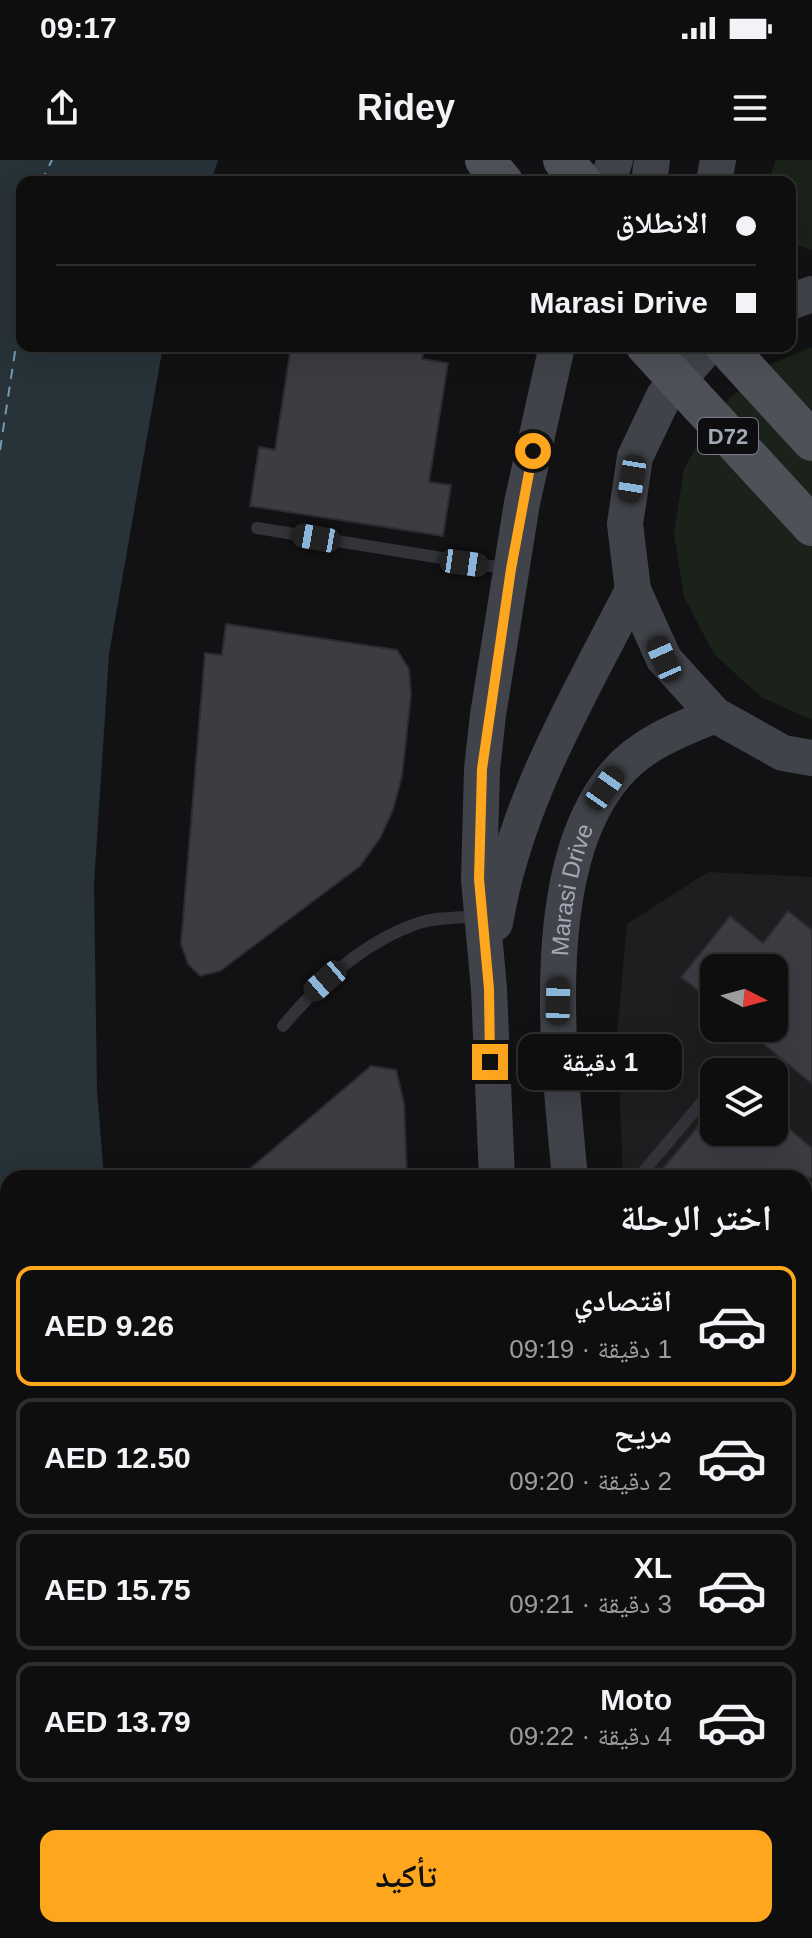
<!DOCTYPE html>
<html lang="ar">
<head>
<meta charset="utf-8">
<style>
	:root { --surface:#0e0e0f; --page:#171718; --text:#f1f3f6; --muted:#9b9c9e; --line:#2e2e2f; --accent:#ffa61f }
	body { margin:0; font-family:Arial,"Noto Naskh Arabic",sans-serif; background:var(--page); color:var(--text); direction:rtl; height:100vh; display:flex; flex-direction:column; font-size:30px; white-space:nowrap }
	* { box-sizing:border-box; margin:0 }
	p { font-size:26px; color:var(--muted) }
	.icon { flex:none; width:44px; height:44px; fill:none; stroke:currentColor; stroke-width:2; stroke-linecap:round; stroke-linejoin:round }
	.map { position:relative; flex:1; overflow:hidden; direction:ltr }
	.details { position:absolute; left:0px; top:1010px; width:812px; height:768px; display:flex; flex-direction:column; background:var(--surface); border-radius:24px 24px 0 0; box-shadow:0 8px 32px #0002,0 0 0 2px var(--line); direction:rtl }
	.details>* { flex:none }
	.banner { position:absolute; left:16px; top:16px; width:780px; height:176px; border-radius:16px; box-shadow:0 8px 32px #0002,0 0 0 2px var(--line); direction:rtl; display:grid; align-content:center; height:176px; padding:0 40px; background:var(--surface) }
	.needle { width:52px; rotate:96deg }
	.tools { position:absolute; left:700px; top:794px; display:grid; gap:16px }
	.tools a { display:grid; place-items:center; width:88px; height:88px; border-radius:16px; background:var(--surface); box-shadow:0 8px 32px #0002,0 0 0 2px var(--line); font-size:40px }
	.end { position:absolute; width:36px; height:36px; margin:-18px; border:10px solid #ffa61f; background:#111; box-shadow:0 0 0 4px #111 }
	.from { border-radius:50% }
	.bubble { position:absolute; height:56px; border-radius:16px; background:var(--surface); box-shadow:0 8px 32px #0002,0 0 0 2px var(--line); font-size:26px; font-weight:700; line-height:56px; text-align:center; direction:rtl }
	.car { position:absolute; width:24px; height:48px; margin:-24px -12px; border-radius:10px; box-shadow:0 0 6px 2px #0007; background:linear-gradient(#222 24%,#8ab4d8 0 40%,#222 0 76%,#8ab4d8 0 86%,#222 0) }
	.banner b { display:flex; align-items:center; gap:28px; height:76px; font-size:30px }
	.banner b+b { border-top:2px solid var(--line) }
	.banner i { width:20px; height:20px; background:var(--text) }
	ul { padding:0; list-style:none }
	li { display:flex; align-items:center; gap:24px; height:120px; margin:0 16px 12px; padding:0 24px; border:4px solid var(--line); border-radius:16px }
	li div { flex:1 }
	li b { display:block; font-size:30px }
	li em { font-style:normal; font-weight:700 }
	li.selected { border-color:var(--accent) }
	li>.icon { width:72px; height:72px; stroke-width:1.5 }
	h2 { padding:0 40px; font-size:36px; line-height:96px }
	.primary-button { display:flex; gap:16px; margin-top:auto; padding:16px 40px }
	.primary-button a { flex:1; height:92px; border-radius:16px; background:var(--accent); color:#111; font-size:32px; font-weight:700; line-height:92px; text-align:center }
	.status { display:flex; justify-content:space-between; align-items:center; height:56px; padding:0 40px; background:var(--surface); direction:ltr }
	.status svg { height:22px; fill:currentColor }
	header { display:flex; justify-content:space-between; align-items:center; height:104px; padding:0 40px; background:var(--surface); font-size:36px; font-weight:700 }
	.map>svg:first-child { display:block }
</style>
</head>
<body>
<div class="status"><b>09:17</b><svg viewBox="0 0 49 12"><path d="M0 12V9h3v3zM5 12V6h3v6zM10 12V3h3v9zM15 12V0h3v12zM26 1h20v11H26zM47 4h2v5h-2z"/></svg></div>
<header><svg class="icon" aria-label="menu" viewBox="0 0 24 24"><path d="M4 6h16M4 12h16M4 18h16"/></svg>Ridey<svg class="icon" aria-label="share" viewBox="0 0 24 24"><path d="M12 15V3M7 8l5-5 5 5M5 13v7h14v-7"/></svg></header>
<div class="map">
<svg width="812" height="1778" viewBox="0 0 812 1778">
	<rect width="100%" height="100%" fill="#121214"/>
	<path fill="#1e1e21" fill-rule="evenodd" d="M708 712 812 717V1768L804 1751V1018H623L617 874 627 764ZM714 808H774V868H714ZM714 912H774V972H714Z"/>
	<path fill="#1a221a" d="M776 0H812V90L790 83V22H768Z
		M812 187V560L761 537 714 494 684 437 674 374 684 309 716 251 764 207Z"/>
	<path fill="#273239" d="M0 0H218L211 22H22V186H163L109 494 94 725 97 929 104 1018H8V1770H240L242 1778H0Z
		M804 1274 812 1281V1335L804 1328Z"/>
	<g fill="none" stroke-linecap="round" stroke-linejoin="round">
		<path stroke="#749bb5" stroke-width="2" stroke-dasharray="10 8" stroke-linecap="butt" d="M41 22 52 0
			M0 290 22 146
			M0 1452 8 1491
			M78 1770 81 1778"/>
	</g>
	<path fill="#3c3d42" stroke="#2c2c30" stroke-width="2" d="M291 186H424L422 199 448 203 429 322 451 325 443 376 250 346 259 287 275 290Z
		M226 464 397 490 409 509 411 535 402 616 393 650 380 678 360 706 220 811 200 816 188 804 181 784 205 493 222 495Z
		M788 751 812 770V924L744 868H774V808H714V843L681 817 730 756 763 783Z
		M371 906 396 910 404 943 407 1018H239Z
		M714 947V972H774V956L812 988V1018H655Z"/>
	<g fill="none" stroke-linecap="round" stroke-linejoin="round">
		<path stroke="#323439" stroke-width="12" d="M257 368 510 409
			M283 866C319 823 362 783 416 764 434 757 459 758 478 756
			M638 1018 707 936
			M804 1726 812 1725
			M622 1770 626 1778
			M805 1778 812 1764"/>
		<g stroke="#404349" stroke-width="36">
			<path d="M607 22 615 0"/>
			<path d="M649 22 652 0"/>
			<path d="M714 22 718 0"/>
			<path d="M790 142 812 134"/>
			<path d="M708 186 664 236 635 297 625 364 633 430 664 499 715 555 783 593 812 598"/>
			<path d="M495 763C515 642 578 538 633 430"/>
			<path d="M497 1018 489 829 479 719 482 609 488 555 522 343 557 186"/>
			<path id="s1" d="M570 1018C559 902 535 708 616 614 641 584 680 569 715 555"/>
			<path d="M678 1770 681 1778"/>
			<path d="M758 1770 761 1778"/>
		</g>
		<path stroke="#4e5158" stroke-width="40" d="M485 0 503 22
			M563 0 582 22
			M725 186 812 281"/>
		<path stroke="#4e5158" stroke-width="40" d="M646 186 812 366"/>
	</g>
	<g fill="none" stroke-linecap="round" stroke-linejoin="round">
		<path stroke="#ffa61f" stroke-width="10" d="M490 902 489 829 479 719 482 609 511 409 533 291"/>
	</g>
	<g text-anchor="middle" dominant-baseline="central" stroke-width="8" stroke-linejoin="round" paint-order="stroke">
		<rect fill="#0d0d0f" stroke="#757a84" stroke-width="2" x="698" y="258" width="60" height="36" rx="6"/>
		<g font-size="22" font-weight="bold" fill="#a2a9b6">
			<text x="728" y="276">D72</text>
		</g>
		<g font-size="24" fill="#a2a9b6" stroke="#0d0d0f">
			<text stroke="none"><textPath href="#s1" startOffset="290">Marasi Drive</textPath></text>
		</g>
	</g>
</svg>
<div class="tools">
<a><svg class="needle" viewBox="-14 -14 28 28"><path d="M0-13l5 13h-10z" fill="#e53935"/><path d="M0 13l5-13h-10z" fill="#9b9c9e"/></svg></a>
<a><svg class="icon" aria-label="layers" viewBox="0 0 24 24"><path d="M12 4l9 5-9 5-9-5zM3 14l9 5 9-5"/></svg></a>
</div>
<i class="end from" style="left:533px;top:291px"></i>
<i class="end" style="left:490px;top:902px"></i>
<div class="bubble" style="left:518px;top:874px;width:164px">1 دقيقة</div>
<i class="car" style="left:632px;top:319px;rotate:189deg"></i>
<i class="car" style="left:316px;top:378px;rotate:280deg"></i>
<i class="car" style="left:464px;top:403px;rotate:98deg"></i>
<i class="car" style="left:664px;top:499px;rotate:336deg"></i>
<i class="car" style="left:605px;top:628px;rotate:35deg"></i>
<i class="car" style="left:325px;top:821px;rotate:229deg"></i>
<i class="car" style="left:558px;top:841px;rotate:1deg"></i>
<div class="banner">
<b><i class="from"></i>الانطلاق</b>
<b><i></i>Marasi Drive</b>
</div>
<section class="details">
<h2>اختر الرحلة</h2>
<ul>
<li class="selected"><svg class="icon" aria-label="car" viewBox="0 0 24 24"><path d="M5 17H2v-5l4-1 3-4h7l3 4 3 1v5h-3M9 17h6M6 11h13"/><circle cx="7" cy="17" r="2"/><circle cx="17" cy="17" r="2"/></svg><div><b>اقتصادي</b><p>1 دقيقة · 09:19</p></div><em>AED 9.26</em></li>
<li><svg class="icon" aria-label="car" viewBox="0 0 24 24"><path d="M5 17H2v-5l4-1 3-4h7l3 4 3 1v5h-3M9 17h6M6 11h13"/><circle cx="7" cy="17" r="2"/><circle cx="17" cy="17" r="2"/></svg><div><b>مريح</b><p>2 دقيقة · 09:20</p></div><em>AED 12.50</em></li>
<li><svg class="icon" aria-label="car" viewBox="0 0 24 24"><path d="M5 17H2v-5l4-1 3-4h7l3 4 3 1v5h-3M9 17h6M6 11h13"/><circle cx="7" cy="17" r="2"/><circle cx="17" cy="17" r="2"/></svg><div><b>XL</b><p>3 دقيقة · 09:21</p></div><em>AED 15.75</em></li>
<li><svg class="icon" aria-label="car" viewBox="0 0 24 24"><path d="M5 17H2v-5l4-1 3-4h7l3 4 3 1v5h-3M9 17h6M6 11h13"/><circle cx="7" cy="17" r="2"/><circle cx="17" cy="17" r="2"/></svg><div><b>Moto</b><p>4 دقيقة · 09:22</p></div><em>AED 13.79</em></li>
</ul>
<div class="primary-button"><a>تأكيد</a></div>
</section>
</div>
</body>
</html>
